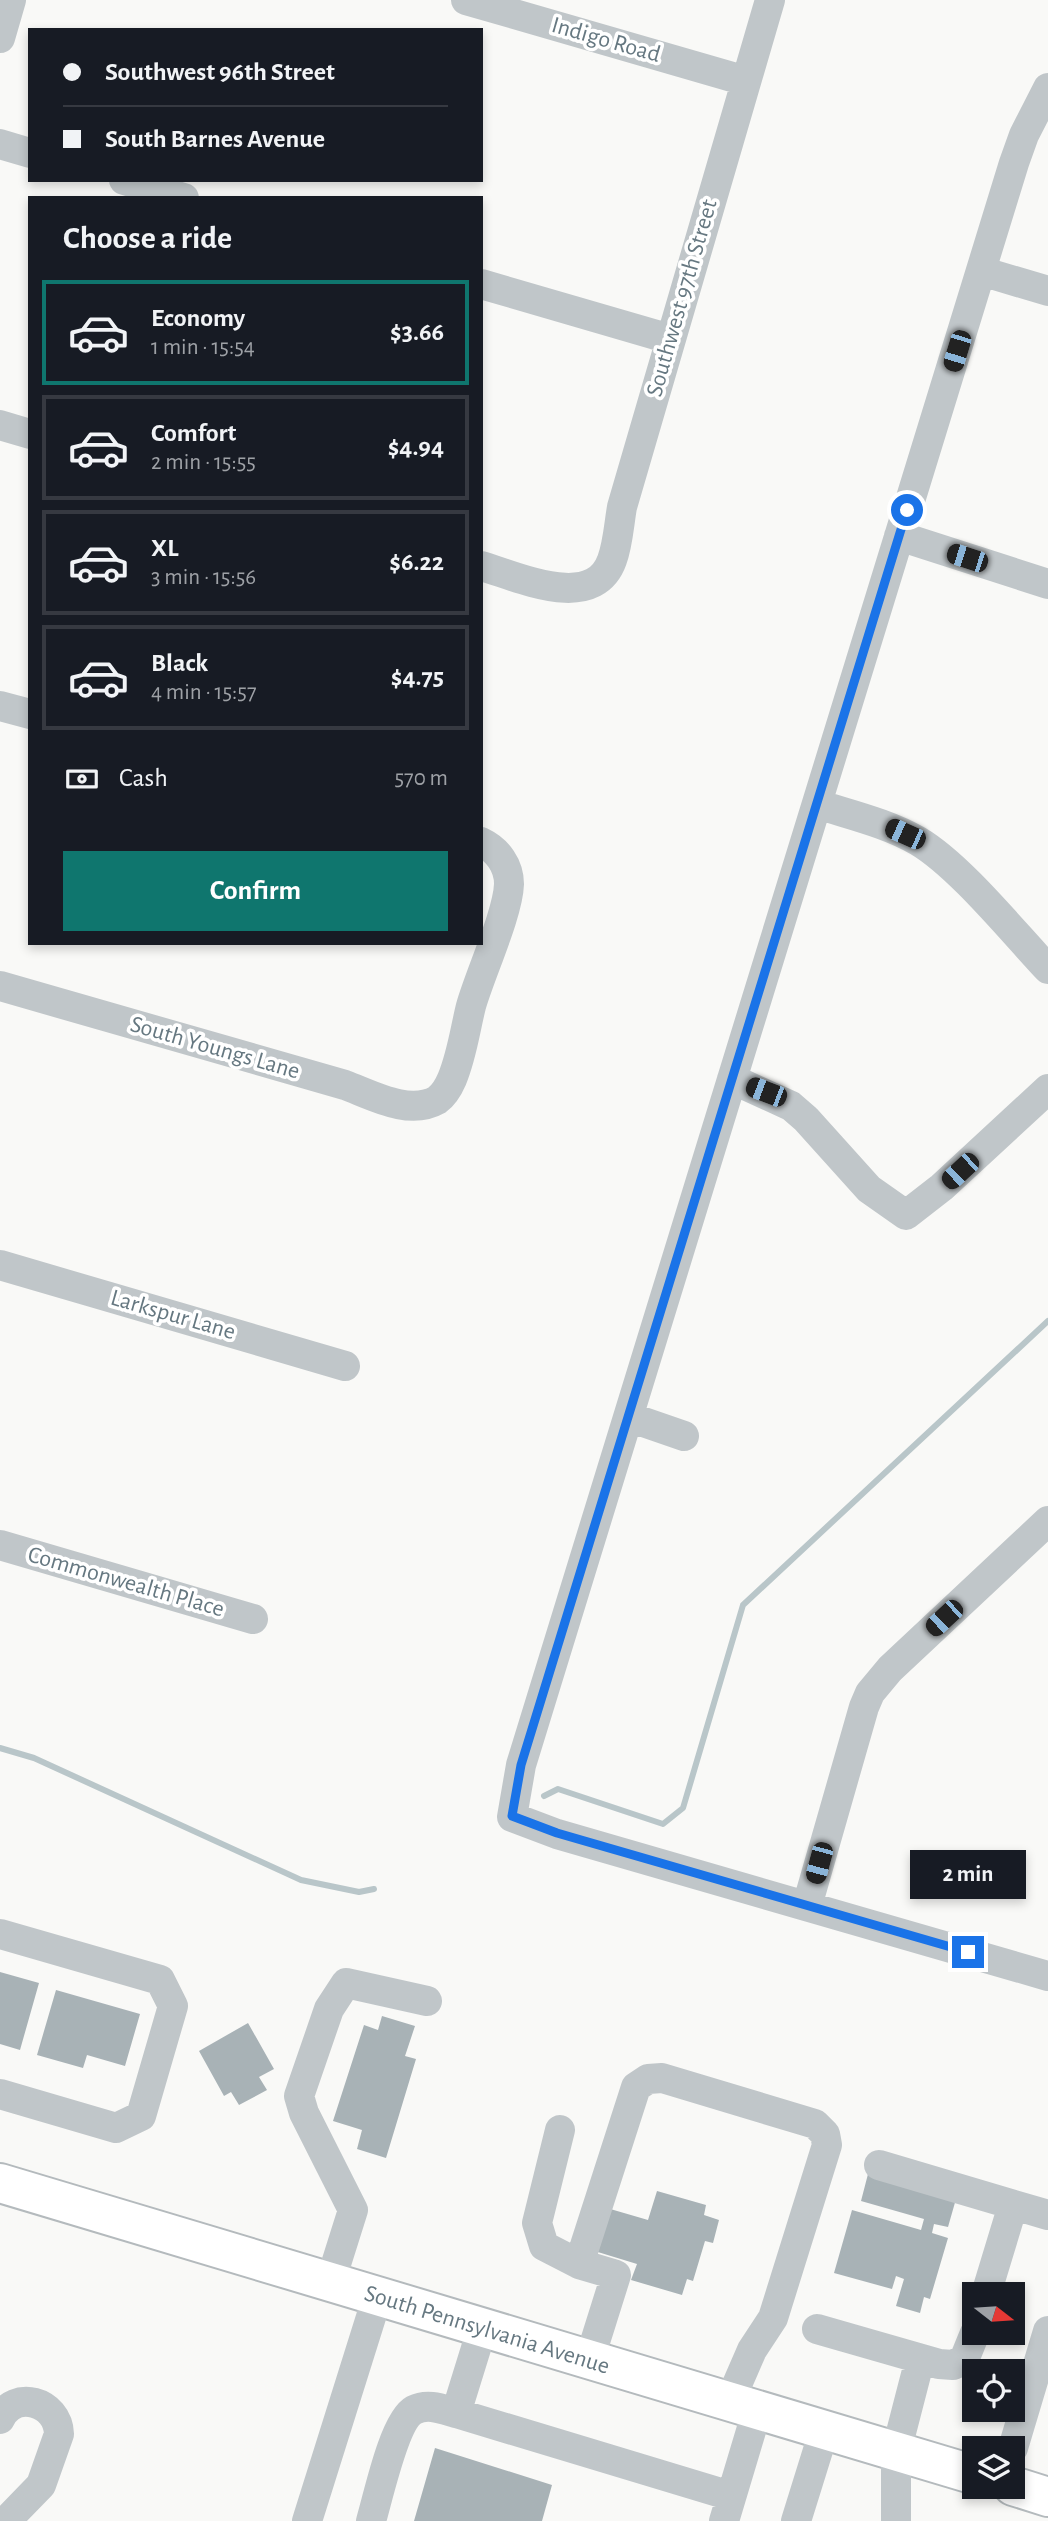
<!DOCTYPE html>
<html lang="en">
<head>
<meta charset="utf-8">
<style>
	:root { --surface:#171b24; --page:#242831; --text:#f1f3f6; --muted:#9ea1a6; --line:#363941; --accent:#0f766e }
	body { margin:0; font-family:"Alegreya Sans",sans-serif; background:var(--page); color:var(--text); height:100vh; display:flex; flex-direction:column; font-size:26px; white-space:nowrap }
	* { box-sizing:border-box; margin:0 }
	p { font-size:23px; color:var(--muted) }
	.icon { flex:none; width:38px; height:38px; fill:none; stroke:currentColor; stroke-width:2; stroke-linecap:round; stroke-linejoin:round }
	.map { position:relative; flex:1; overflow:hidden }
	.details { position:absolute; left:28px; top:196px; width:455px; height:749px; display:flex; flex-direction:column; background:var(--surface); border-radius:0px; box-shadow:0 4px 10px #0003 }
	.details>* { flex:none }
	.guide { position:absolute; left:28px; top:28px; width:455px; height:154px; border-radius:0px; box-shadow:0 4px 10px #0003; display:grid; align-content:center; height:154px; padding:0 35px; background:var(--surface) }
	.needle { width:46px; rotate:107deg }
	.controls { position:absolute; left:962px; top:2282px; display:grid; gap:14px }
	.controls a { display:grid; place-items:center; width:63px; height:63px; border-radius:0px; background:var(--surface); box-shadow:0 4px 10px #0003; font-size:35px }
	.end { position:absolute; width:32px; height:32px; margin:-16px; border:9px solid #1a73e8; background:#fff; box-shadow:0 0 0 4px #fff }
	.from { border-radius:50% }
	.bubble { position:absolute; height:49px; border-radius:0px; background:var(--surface); box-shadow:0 4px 10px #0003; font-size:23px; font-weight:700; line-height:49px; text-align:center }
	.car { position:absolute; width:21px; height:42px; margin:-21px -10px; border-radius:9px; box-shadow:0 0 5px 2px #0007; background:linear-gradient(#222 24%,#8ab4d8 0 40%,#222 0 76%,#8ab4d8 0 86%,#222 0) }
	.guide b { display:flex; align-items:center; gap:24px; height:66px; font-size:26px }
	.guide b+b { border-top:2px solid var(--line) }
	.guide i { width:18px; height:18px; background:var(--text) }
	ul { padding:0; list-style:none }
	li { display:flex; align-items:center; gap:21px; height:105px; margin:0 14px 10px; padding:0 21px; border:4px solid var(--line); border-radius:0px }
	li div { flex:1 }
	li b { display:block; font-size:26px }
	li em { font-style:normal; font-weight:700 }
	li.active { border-color:var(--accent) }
	li>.icon { width:63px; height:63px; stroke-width:1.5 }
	h2 { padding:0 35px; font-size:32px; line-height:84px }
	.pay { display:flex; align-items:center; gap:18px; height:77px; padding:0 35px; font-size:26px }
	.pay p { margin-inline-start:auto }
	.primary-button { display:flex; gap:14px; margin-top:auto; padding:14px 35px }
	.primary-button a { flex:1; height:80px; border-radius:0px; background:var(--accent); color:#fff; font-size:28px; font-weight:700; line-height:80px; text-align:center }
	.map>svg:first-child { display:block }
</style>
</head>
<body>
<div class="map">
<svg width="1048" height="2521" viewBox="0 0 1048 2521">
	<rect width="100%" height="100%" fill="#f9f9f7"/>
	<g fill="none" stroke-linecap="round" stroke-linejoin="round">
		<path stroke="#b9c6c9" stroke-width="6" d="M0 1748 34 1758 301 1880 359 1892 374 1889
			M544 1796 558 1789 663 1824 683 1808 743 1605 1048 1321"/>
	</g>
	<path fill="#a8b2b6" d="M0 1972 39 1983 20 2050 0 2044Z
		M56 1990 140 2014 125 2066 87 2055 83 2068 37 2055Z
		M382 2016 415 2026 405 2056 416 2059 386 2158 357 2149 362 2130 333 2121 364 2025 378 2030Z
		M248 2023 274 2069 259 2077 267 2090 239 2105 231 2092 224 2096 199 2051Z
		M868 2174 956 2199 948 2227 934 2224 932 2233 948 2238 930 2299 924 2297 920 2313 896 2306 904 2279 896 2276 892 2289 834 2273 852 2210 921 2230 924 2219 861 2201Z
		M657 2191 706 2205 704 2215 719 2220 713 2243 705 2241 693 2281 687 2279 682 2295 631 2280 637 2264 588 2249 600 2206 648 2220Z
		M435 2448 552 2485 542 2521H414Z"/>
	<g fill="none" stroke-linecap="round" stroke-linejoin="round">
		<defs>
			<path id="major" d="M0 2183 975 2475
				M1013 2486 1048 2497"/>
		</defs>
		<use href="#major" stroke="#b4babd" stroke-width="42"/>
		<path stroke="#c0c6c9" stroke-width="30" d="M466 0 746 81
			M0 38 11 0
			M1048 88 1024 135 1014 163 521 1765 512 1817 557 1834 1048 1976
			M0 144 30 153
			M124 180 184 198
			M981 271 1048 291
			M481 284 670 339
			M0 425 30 434
			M899 536 1048 584
			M481 566C517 576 593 613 612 560 618 544 619 524 622 507L770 0
			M0 706 30 714
			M817 804C851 815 887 823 918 841 960 866 1013 932 1048 969
			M0 986 345 1085C372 1095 409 1116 437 1100 444 1095 449 1086 452 1079 462 1055 465 1030 471 1006 480 974 508 914 509 884 509 866 498 850 481 842
			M732 1079 791 1106 806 1119 869 1189 906 1215 942 1187 1048 1089
			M0 1265 345 1366
			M629 1417 684 1436
			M0 1545 253 1619
			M807 1906 864 1707 870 1693 890 1669 1048 1521
			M0 1934 160 1980 173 2006 141 2116 116 2128 0 2094
			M560 2130 537 2223 544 2246 579 2264
			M879 2165 1048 2215
			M330 2283 353 2210 304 2113 299 2096 329 2009 346 1983 427 2001
			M986 2294 1013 2205
			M817 2329 939 2364 953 2365 964 2360 975 2333
			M589 2361 616 2275 579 2264 636 2087 648 2079 662 2078 815 2124 825 2134 827 2145 773 2318 752 2350 729 2403
			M456 2413 731 2496
			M0 2419C14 2389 58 2401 59 2434L41 2485 6 2521
			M1013 2448 1048 2331
			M307 2521 377 2298
			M371 2521C378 2498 394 2421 414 2410 428 2403 442 2409 456 2413L482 2329
			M724 2521 757 2411
			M796 2521 824 2431
			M896 2521V2452L920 2359"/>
		<use href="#major" stroke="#fff" stroke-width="38"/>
	</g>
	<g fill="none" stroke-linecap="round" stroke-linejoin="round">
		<path stroke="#1a73e8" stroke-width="9" d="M907 510 521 1765 512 1816 557 1833 968 1952"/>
	</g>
	<g text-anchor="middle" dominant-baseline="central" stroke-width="7" stroke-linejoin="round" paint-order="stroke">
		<g font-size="24" fill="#667881" stroke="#fff">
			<text transform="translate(606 40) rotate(16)">Indigo Road</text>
			<text transform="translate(682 298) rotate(-74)">Southwest 97th Street</text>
			<text transform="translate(215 1048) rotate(16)">South Youngs Lane</text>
			<text transform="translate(173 1315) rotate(16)">Larkspur Lane</text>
			<text transform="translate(126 1582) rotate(16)">Commonwealth Place</text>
			<text transform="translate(487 2330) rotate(17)">South Pennsylvania Avenue</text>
		</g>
	</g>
</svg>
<div class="controls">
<a><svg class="needle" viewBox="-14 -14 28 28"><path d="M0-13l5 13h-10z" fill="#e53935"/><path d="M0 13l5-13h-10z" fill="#9ea1a6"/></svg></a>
<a><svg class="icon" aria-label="locate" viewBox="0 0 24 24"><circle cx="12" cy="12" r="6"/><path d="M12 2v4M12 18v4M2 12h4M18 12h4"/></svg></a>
<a><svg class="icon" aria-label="layers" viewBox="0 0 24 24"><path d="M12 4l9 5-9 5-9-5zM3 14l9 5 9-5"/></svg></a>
</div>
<i class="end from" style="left:907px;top:510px"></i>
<i class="end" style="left:968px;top:1952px"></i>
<div class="bubble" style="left:910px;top:1850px;width:116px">2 min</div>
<i class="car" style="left:957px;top:351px;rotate:197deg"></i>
<i class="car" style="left:967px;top:558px;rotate:288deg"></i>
<i class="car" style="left:905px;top:834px;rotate:294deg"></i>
<i class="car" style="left:766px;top:1092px;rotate:291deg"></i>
<i class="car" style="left:960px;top:1171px;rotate:227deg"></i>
<i class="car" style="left:944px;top:1618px;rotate:227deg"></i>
<i class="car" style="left:819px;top:1863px;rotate:195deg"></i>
<div class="guide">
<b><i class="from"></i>Southwest 96th Street</b>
<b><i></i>South Barnes Avenue</b>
</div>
<section class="details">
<h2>Choose a ride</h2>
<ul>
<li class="active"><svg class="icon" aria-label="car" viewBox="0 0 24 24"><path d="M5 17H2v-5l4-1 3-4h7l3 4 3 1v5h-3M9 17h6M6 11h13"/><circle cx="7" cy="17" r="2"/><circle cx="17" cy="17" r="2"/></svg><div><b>Economy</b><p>1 min · 15:54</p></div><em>$3.66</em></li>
<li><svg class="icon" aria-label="car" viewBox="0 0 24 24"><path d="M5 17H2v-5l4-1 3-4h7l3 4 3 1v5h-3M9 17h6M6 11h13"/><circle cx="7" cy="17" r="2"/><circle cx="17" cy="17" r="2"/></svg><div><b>Comfort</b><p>2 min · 15:55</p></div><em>$4.94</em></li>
<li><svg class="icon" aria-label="car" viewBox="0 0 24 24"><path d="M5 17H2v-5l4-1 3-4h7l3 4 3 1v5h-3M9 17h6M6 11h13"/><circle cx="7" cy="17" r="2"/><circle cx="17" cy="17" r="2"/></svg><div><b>XL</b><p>3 min · 15:56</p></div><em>$6.22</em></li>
<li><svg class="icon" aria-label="car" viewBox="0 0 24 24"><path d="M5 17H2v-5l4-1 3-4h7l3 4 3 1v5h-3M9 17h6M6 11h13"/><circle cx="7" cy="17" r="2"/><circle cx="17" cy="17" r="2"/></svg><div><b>Black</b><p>4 min · 15:57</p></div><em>$4.75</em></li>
</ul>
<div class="pay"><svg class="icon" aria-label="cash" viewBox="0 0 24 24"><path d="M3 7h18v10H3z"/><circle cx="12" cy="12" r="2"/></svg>Cash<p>570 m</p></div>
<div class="primary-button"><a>Confirm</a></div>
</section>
</div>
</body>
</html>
